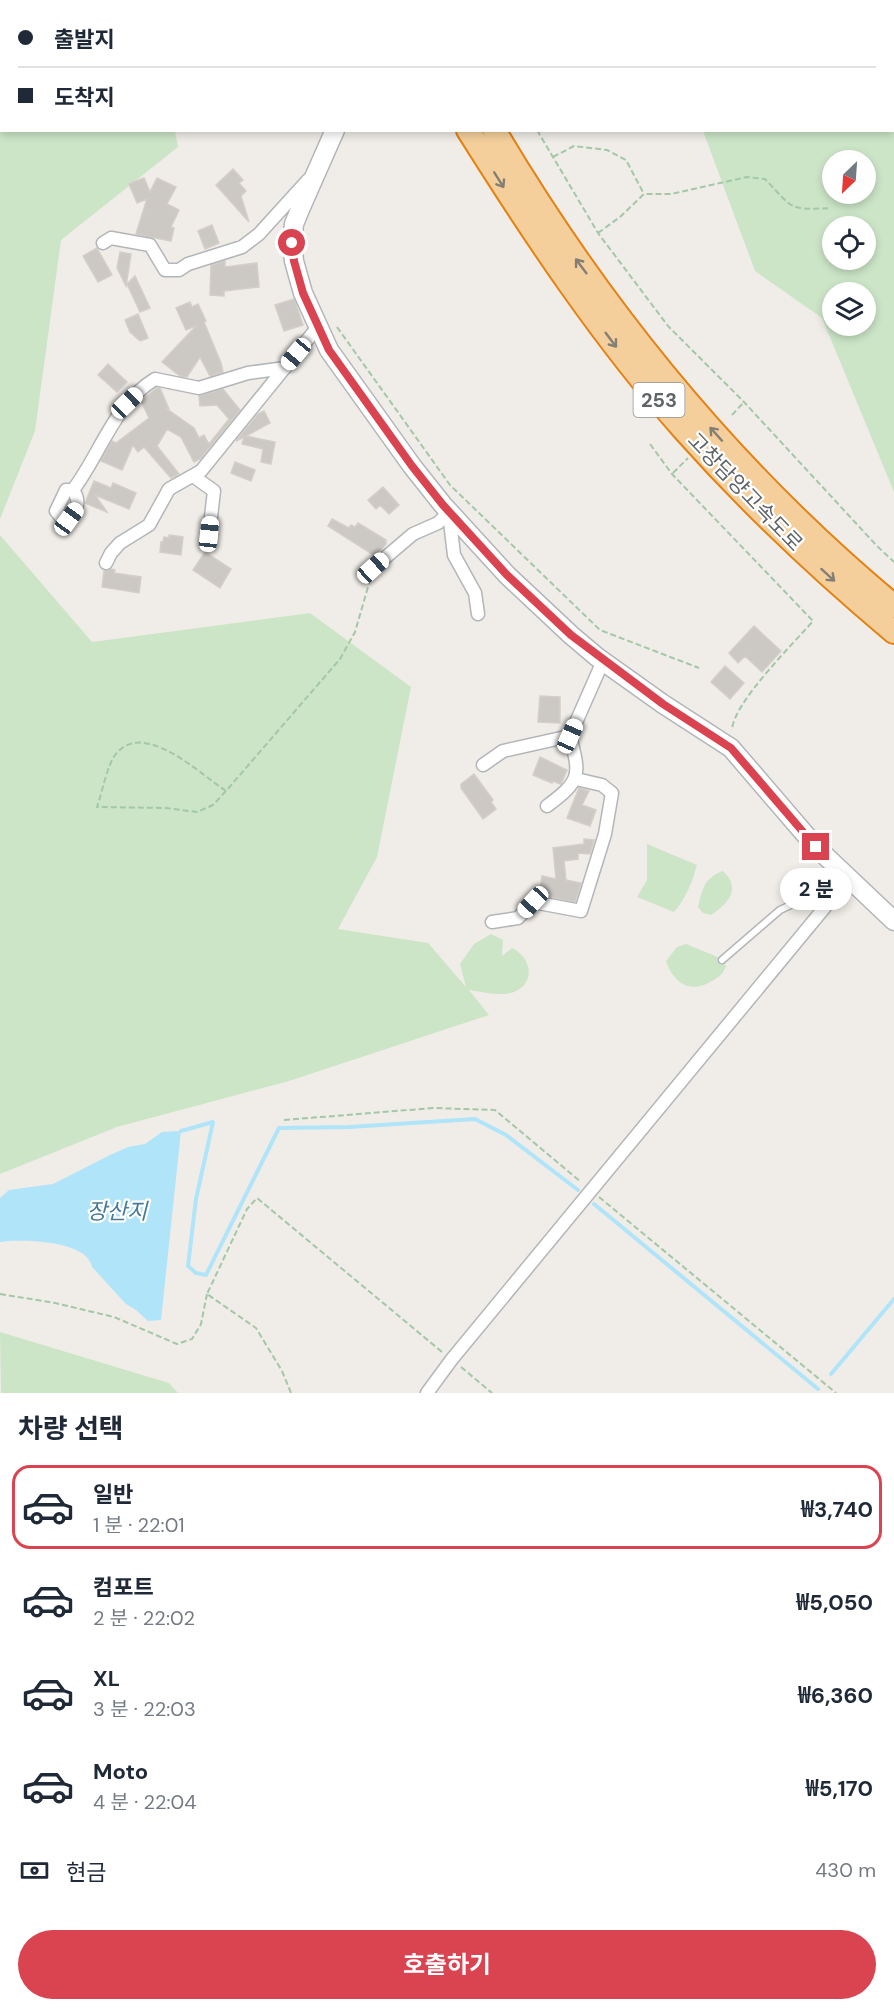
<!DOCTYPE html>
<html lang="ko">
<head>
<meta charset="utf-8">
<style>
	:root { --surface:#fff; --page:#f6f6f7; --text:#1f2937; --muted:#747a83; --line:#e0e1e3; --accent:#da4450 }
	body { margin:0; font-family:"DM Sans","Noto Sans KR",sans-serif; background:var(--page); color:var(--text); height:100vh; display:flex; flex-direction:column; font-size:22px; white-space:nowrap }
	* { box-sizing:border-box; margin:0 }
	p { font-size:20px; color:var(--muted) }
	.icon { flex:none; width:33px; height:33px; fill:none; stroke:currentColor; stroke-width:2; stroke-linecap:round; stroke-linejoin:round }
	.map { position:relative; height:1393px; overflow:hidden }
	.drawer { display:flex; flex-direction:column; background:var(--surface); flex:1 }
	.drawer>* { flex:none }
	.hud { position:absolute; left:0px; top:0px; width:894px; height:132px; box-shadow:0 3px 9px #0003; display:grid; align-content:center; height:132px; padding:0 18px; background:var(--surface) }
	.needle { width:39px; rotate:205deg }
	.tools { position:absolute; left:822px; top:150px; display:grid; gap:12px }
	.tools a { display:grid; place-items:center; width:54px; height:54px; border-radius:50%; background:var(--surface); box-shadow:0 3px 9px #0003; font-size:30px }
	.end { position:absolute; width:27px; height:27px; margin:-14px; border:8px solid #da4450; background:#fff; box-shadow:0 0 0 3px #fff }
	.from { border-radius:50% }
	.bubble { position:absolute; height:42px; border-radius:21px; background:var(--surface); box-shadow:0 3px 9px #0003; font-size:20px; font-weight:700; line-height:42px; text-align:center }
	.car { position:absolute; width:18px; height:36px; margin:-18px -9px; border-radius:8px; box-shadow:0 0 4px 2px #0007; background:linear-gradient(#fff 24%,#345 0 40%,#fff 0 76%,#345 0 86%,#fff 0) }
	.hud b { display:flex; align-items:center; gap:21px; height:57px; font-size:22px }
	.hud b+b { border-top:2px solid var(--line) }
	.hud i { width:15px; height:15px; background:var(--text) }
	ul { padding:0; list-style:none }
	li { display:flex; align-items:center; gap:18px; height:84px; margin:0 12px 9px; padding:0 6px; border:3px solid transparent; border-radius:18px }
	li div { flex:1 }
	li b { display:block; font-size:22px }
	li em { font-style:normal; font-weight:700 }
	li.selected { border-color:var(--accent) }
	li>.icon { width:54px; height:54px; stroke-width:1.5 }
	h2 { padding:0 18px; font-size:27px; line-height:72px }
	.pay { display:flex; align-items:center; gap:15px; height:66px; padding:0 18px; font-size:22px }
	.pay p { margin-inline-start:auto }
	.primary-button { display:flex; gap:12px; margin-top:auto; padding:12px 18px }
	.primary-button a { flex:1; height:69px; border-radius:36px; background:var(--accent); color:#fff; font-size:24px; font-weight:700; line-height:69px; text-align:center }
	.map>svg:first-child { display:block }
</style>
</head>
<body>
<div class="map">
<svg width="894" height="1393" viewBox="0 0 894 1393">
	<rect width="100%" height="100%" fill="#f0ede8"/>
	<path fill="#cce5c7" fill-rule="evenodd" d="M0 0 149 1 2 2V130L175 131 178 147 61 240 35 431 0 519Z
		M716 0H894V492L822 318 755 271 703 131 892 130V2L715 1ZM832 160H866V194H832ZM866 226V260H832V226ZM866 292V326H832V292Z
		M0 535 92 642 310 613 411 687 377 857 338 929 428 943 466 987 460 964 474 944 491 934 503 940 502 956 512 948C533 958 536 986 511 993 497 996 483 992 469 990L489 1015 289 1081 117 1127 0 1174Z
		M647 844 697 865C692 883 686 898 674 912L637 897 647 880Z
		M723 871C742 889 728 904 711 915L703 913 698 907C702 889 705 877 723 871Z
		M686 944 720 958 726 966C723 975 718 978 710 982 689 994 673 982 666 961L677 947Z
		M0 1332 169 1383 178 1393H1Z"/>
	<path fill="#b0e4f8" d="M181 1131 161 1320 148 1321 136 1310 126 1304 92 1267C87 1240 22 1239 0 1242V1198L9 1190 53 1184 110 1155 128 1147 145 1144 162 1132Z"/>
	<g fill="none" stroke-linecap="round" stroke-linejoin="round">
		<path stroke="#b0e4f8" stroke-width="4" d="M181 1131 213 1122 196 1199 188 1266 196 1273 206 1275 279 1128 349 1127 475 1119 506 1135 578 1190
			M594 1204 818 1389
			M831 1374 894 1299"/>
	</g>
	<path fill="#ccc8c4" stroke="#d4cec7" stroke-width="1.5" d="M233 169 243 180 239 183 246 191 241 196 249 222 216 185Z
		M144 178 150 192 157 178 176 187 167 204 179 210 171 227 174 228 171 241 136 234 147 199 137 203 129 184Z
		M212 225 219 243 205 249 198 231Z
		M97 248 112 275 98 282 83 256Z
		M120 252 131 254 126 286 117 268Z
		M225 261V267L257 263 259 287 224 291V296L210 295 211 265Z
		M135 276 150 308 140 312 127 284Z
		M294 299 303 325 284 331 275 305Z
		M190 302 192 307 198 304 206 321 204 322 221 363 223 372 210 376 200 357 187 377 180 376 162 362 197 325 186 330 176 308Z
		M138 314 148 338 140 341 130 332 125 320Z
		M108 364 127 382 117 392 98 375Z
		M157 388H160L169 409H167L194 428 199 438 204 435 209 444 229 419 217 405 200 406 199 396 223 389 240 410 200 459 194 462 181 437 167 429 157 446 179 474 171 478 144 447 138 452 133 445 122 470 101 461 112 441 116 443 149 418 141 401Z
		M264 411 270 423 246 436 275 442 271 464 261 462 263 449 242 444 244 437 236 441 258 414Z
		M235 462 255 470 251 481 231 473Z
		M94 481 111 488 113 483 136 493 129 509 95 495 107 512 85 503Z
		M383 487 399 505 389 514 380 505 376 509 368 500Z
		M332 519 349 528 351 525 355 527 358 523 386 540V544L375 556 328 526Z
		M169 535 183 537 181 555 160 552 161 542H163L164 537 169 538Z
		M205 552 231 569 220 588 193 570Z
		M111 569 115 570 114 573 141 577 139 593 102 587 104 571Z
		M754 626 781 651 762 672 745 656 738 663 729 653Z
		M725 666 744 683 730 699 711 682Z
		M540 696 560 697V723L538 722Z
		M540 757 567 770 561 784 552 781V783L533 775Z
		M474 774 493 800 491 802 496 809 483 819 461 788V784Z
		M579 788 589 791 582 805 596 810 590 826 567 818Z
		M584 839 594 840 590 854 578 853V859L564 861 566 880 581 883 575 902 539 895 542 876 556 879 553 848 584 844Z"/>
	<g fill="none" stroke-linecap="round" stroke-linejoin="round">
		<defs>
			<path id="lane" d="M722 960 780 910 812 895 833 896"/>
			<path id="street" d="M103 243 111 238 150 245 165 270H179L188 264 242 247 259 234 308 180
				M193 476 214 491 209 534
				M73 490C81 502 77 508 69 519L60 516 56 511 66 490H73C101 453 114 404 155 379L199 388 248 373 285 368
				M449 513 454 555 475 593 478 614
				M106 563 111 553 120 543 149 525 169 489 201 471 317 328
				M373 568 413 534 438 523 449 512
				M483 765 503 751 570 736 603 661
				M547 806C582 780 580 775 570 736
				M492 922 518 918 533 902 581 911 605 834 612 793 602 785 576 779
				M427 1393 452 1359 849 878"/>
			<path id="secondary" d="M362 2 363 0
				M335 130 301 207 294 224 292 243 294 261 303 293 329 350 412 466 443 505 507 575 571 635 597 657 663 704 731 748 816 847 894 921"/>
			<path id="highway" d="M393 0V2
				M414 0 415 2
				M468 130C534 235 603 339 685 431 750 504 820 570 894 632
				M494 130C600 309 734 473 894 606"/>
		</defs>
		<use href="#lane" stroke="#b3b6b9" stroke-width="9"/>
		<use href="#street" stroke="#b3b6b9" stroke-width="15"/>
		<use href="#secondary" stroke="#b2b6b9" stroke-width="21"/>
		<use href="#highway" stroke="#e38215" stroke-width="26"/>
		<path stroke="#a3c7a7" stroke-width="2" stroke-dasharray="6 3" stroke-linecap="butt" d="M464 0 465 2
			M537 130 598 233 668 326 744 402 877 546 894 562
			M553 157 574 146 607 150 626 160 644 194
			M598 233 620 217 644 194H671L747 177 765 179C794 209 787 210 831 208
			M337 327 450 485 600 630 699 668
			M732 415 744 402
			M650 444 672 474 813 621C794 643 733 703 732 730
			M673 473 688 458
			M226 791 213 805 197 812 166 808 97 807C102 793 107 766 115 755 143 718 200 774 226 791L340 659 355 632 370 580
			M284 1120 433 1108 495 1110 581 1182
			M599 1197 836 1393
			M0 1294 55 1303 114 1317 177 1344 192 1339 201 1324 207 1294
			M461 1367 492 1393
			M291 1393 282 1371 256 1328 207 1294 247 1209 257 1198 442 1352"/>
		<use href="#lane" stroke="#fff" stroke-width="6"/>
		<use href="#street" stroke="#fff" stroke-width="12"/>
		<use href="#secondary" stroke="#fff" stroke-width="18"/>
		<use href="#highway" stroke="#f4cf9b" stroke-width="22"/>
	</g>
	<defs><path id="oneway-shaft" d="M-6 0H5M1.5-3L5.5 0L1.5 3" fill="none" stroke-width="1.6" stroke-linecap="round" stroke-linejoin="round" transform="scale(1.5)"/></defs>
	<g stroke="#847f74">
		<use href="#oneway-shaft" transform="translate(499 180) rotate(58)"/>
		<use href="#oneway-shaft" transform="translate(581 266) rotate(-127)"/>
		<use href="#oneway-shaft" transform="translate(611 340) rotate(53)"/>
		<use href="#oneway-shaft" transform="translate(716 434) rotate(-132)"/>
		<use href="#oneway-shaft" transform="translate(828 575) rotate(42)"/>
	</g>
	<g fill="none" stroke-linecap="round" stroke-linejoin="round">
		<path stroke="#da4450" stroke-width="8" d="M292 243 294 261 303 293 329 350 412 466 443 505 507 575 571 635 663 704 731 748 816 847"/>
	</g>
	<g text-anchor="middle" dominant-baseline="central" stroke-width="4.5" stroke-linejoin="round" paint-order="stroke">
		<rect fill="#fff" stroke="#8f9295" stroke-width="1.5" x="633.5" y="383" width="51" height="34" rx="4.5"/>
		<g font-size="20" font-weight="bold" fill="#5f6467">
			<text x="659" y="400">253</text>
		</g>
		<g font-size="21" fill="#5f6467" stroke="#fff">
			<text transform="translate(745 492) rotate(46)">고창담양고속도로</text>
		</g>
		<g font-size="22" font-style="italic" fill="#477b98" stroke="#fff">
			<text x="117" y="1211">장산지</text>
		</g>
	</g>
</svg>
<div class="tools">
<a><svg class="needle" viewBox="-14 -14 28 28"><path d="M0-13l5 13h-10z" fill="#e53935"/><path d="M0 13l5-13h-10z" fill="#747a83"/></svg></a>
<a><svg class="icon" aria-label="locate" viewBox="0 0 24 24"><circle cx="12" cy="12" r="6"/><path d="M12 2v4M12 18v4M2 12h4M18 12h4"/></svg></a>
<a><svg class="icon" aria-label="layers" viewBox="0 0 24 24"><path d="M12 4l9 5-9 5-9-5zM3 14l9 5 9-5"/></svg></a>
</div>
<i class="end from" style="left:292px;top:243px"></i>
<i class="end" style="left:816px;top:847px"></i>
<div class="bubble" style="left:780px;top:868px;width:72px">2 분</div>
<i class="car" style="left:296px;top:354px;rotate:220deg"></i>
<i class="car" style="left:127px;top:403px;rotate:46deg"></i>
<i class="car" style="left:69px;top:519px;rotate:36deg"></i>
<i class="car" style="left:209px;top:534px;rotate:6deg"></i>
<i class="car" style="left:373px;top:568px;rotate:48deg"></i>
<i class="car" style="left:570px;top:736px;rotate:24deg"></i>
<i class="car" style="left:533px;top:902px;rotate:223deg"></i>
<div class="hud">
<b><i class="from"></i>출발지</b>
<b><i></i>도착지</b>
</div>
</div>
<section class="drawer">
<h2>차량 선택</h2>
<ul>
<li class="selected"><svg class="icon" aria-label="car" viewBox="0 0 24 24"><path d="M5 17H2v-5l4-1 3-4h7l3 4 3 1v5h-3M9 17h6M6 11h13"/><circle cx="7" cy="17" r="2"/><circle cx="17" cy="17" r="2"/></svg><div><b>일반</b><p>1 분 · 22:01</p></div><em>₩3,740</em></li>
<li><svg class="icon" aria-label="car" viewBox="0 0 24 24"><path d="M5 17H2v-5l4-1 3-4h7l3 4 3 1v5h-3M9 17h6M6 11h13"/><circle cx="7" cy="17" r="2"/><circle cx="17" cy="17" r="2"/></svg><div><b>컴포트</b><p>2 분 · 22:02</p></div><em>₩5,050</em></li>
<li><svg class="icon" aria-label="car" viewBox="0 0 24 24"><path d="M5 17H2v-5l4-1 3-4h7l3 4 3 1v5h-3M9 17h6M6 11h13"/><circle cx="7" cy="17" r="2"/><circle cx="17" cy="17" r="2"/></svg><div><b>XL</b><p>3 분 · 22:03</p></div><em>₩6,360</em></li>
<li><svg class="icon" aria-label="car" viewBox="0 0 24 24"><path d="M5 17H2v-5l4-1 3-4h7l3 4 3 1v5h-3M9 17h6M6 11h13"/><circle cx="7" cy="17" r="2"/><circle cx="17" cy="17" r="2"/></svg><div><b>Moto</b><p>4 분 · 22:04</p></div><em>₩5,170</em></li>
</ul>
<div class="pay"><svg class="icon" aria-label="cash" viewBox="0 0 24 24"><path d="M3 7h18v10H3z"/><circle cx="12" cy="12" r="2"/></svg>현금<p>430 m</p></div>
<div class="primary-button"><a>호출하기</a></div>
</section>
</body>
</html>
